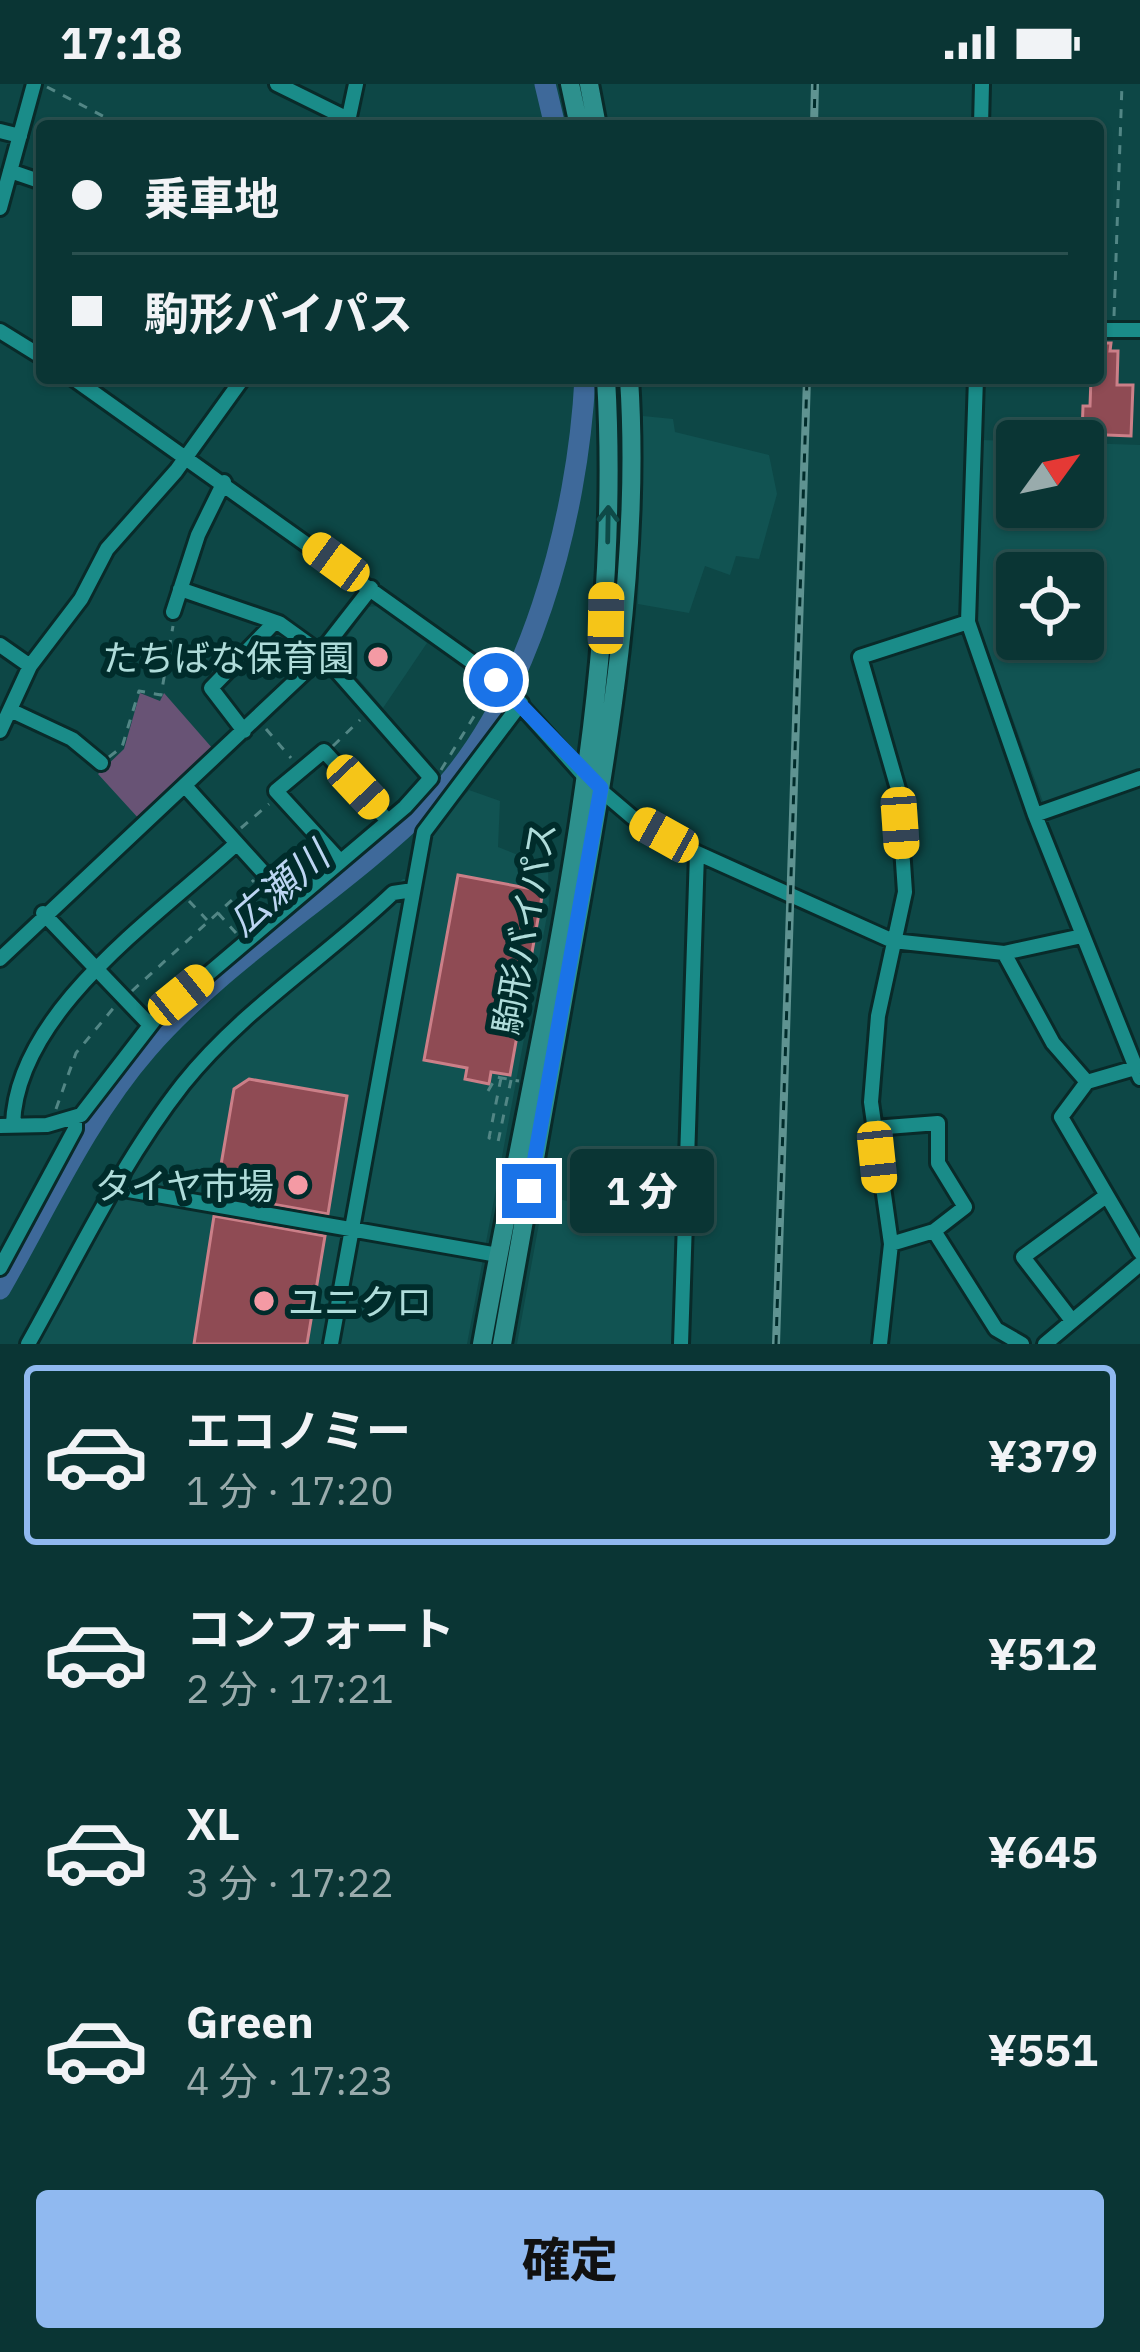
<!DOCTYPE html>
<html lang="ja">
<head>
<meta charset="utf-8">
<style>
	:root { --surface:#0a3534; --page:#184040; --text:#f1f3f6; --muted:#99abac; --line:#2a504f; --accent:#90b9f0 }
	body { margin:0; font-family:"IBM Plex Sans","Noto Sans JP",sans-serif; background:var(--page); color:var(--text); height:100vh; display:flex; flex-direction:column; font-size:45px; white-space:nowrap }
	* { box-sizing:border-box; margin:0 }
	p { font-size:39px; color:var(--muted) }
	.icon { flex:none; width:66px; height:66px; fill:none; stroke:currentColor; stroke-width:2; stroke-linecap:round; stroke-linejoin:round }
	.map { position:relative; height:1260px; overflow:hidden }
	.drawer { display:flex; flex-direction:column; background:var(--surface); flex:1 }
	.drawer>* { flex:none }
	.hud { position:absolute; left:36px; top:36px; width:1068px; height:264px; border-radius:12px; box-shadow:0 3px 9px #0004,0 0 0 3px var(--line); display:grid; align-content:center; height:264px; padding:0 36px; background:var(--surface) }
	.needle { width:78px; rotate:57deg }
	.tools { position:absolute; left:996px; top:336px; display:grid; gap:24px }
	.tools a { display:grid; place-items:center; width:108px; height:108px; border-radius:12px; background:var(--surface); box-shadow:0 3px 9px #0004,0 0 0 3px var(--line); font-size:60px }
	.end { position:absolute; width:54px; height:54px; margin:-27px; border:15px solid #1a73e8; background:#fff; box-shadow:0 0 0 6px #fff }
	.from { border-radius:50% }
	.bubble { position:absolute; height:84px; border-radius:12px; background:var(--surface); box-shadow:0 3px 9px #0004,0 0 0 3px var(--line); font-size:39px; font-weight:800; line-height:84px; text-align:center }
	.car { position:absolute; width:36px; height:72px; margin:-36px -18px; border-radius:15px; box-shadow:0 0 9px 3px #0007; background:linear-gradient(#f5c518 24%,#345 0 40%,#f5c518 0 76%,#345 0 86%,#f5c518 0) }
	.hud b { display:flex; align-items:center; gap:42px; height:114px; font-size:45px }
	.hud b+b { border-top:3px solid var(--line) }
	.hud i { width:30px; height:30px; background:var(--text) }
	ul { padding:21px 0 0; list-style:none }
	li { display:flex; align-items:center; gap:36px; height:180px; margin:0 24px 18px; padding:0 12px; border:6px solid transparent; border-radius:12px }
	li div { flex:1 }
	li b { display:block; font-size:45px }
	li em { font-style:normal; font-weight:800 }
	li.active { border-color:var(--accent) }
	li>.icon { width:108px; height:108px; stroke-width:1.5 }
	.action { display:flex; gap:24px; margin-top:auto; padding:24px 36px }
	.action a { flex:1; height:138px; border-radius:12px; background:var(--accent); color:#111; font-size:48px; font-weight:800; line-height:138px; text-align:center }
	.status { display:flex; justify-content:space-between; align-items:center; height:84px; padding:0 60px; background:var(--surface); direction:ltr }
	.status svg { height:33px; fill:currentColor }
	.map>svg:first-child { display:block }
</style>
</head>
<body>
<div class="status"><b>17:18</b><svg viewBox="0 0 49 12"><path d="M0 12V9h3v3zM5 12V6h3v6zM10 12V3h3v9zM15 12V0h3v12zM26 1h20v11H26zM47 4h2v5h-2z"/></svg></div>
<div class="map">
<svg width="1140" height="1260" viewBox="0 0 1140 1260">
	<rect width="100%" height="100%" fill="#0d4746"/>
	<path fill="#115352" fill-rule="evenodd" d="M643 332 673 335 675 348 769 371 777 410 759 475 736 472 730 491 705 482 689 529 638 520Z
		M979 356 1017 357V423H1083V359L1140 361V688L1054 720 1043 718 978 539ZM1017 489H1083V555H1017Z
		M378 522 427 559 383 624 336 569 367 523Z
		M469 706 500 717 498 763 548 783 549 821 467 1260H20L159 1021 265 911 403 795 422 796 431 748Z
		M544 1112 680 1141 674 1260H517Z"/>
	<path fill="#685375" d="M140 609 160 617 164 609 213 665 140 736 98 690 124 665Z"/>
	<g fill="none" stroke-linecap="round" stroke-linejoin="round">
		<path stroke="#3e699a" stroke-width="21" d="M545 0 555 42
			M0 1205C46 1125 86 1035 147 965 228 872 340 808 428 721 530 620 578 433 585 294"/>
	</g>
	<path fill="#8f4b54" stroke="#cb7f88" stroke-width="3" d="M1098 259H1111L1110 267H1118L1117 301H1133L1131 352 1082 350 1083 322H1090L1091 294H1098Z
		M458 791 543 807 510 991 491 988 489 1000 465 995 467 984 424 976Z
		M249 995 347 1012 328 1130 216 1110 234 1005Z
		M214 1132 325 1152 307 1260H194Z"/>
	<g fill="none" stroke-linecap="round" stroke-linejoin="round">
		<defs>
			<path id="minor" d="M277 0 348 35
				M347 42 356 0
				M981 42 982 0
				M0 47 20 52
				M10 87 42 98
				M0 124 34 0
				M1098 246H1140
				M0 247 42 273
				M73 294 500 598 585 693 632 733 697 769 893 857 1004 869 1082 852
				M976 294 968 538 1035 731 1140 994
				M173 528 198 451 224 398
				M0 561 30 582
				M10 626 72 655 101 679
				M0 647 30 582 81 515 107 465 176 387 243 294
				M244 647 211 604 275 538
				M186 703 291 819
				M1035 731 1140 694
				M340 777 276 707 324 667 388 737
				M43 829 150 941
				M1004 869 1053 959 1087 998
				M0 875 307 586 371 504
				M1135 984 1087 998 1061 1033 1140 1168
				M13 1041C16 927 158 832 236 760
				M0 1042 47 1041 81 1031 155 935 405 723 431 694 322 570 279 539 180 505
				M874 1044 938 1039V1079L965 1123 934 1147 996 1245 1022 1260
				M117 1104 498 1171
				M891 1160 934 1147
				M0 1184 75 1045V1035
				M1070 1234 1023 1173 1106 1112
				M28 1260C77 1173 121 1079 183 1000 242 926 325 874 393 809L413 806
				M331 1260 424 748 521 619
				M681 1260 697 769
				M880 1260 891 1160 871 1018 878 932 905 808 898 705 860 573 968 538
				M1045 1260 1140 1180"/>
			<path id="major" d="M570 0 579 42
				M589 0 597 42
				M482 1260C539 942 625 619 606 294
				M502 1260C527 1119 552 978 577 838 609 659 641 477 629 294"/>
		</defs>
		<use href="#minor" stroke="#092a29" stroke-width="20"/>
		<use href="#major" stroke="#092a29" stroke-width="24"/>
		<path stroke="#528685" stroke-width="3" stroke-dasharray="9 9" stroke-linecap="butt" d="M47 3 122 42
			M1114 232 1122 0
			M266 645 291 674
			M333 662 360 636
			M109 673 122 663 139 607 161 611 173 542
			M441 686 489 608
			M241 744 269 720
			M189 817 207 836
			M218 829 236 849
			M132 907 254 796
			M501 994 489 1054 498 1058 511 996
			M488 1007 496 993 519 997
			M56 1025 76 969 116 921"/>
		<use href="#minor" stroke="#1a8c89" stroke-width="14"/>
		<use href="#major" stroke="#2d908d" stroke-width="18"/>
		<defs>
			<path id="rail" d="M814 42 815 0
				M776 1260 807 294"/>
		</defs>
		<use href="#rail" stroke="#5f9391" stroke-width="8"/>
		<use href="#rail" stroke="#002c2b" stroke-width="3" stroke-dasharray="9" stroke-linecap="butt"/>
	</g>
	<defs><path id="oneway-shaft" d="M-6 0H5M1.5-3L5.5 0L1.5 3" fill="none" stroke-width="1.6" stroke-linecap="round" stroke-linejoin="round" transform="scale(3)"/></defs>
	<use stroke="#0e4a48" href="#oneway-shaft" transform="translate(608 440) rotate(-89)"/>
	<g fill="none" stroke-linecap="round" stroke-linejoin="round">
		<path stroke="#1a73e8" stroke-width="15" d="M496 596 601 704 529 1107"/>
	</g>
	<g fill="#f49aa4" stroke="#002c2b" stroke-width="4.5">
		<circle cx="378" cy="573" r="12"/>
		<circle cx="298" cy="1101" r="12"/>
		<circle cx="264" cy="1217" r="12"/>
	</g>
	<g text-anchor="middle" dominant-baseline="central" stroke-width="12" stroke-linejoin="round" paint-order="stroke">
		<g font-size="36" fill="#afdcda" stroke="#002c2b" text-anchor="end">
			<text x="354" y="573">たちばな保育園</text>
			<text x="274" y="1101">タイヤ市場</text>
			<text x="288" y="1217" text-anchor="start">ユニクロ</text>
		</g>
		<g font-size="36" fill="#afdcda" stroke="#002c2b">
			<text transform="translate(524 844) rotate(-80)">駒形バイパス</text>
		</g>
		<g font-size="39" font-style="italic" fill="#bcd5f2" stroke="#002c2b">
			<text transform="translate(278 804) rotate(-41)">広瀬川</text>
		</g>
	</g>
</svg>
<div class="tools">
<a><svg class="needle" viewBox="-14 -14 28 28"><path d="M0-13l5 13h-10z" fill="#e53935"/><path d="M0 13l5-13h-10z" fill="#99abac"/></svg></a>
<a><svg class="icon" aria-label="locate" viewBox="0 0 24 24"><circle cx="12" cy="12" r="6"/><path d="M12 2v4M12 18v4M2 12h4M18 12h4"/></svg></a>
</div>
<i class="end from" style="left:496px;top:596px"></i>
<i class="end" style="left:529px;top:1107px"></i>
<div class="bubble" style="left:570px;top:1065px;width:144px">1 分</div>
<i class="car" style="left:336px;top:478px;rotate:306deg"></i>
<i class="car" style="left:606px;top:534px;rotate:1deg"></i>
<i class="car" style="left:358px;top:703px;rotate:137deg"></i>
<i class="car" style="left:900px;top:739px;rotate:176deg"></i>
<i class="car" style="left:664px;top:751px;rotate:299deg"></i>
<i class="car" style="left:181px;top:911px;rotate:51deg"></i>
<i class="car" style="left:877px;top:1073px;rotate:174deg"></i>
<div class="hud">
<b><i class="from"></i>乗車地</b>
<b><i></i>駒形バイパス</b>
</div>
</div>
<section class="drawer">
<ul>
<li class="active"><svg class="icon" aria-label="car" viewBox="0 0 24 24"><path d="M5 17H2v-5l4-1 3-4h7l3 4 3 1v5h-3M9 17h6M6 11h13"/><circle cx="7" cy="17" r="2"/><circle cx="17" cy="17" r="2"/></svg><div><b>エコノミー</b><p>1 分 · 17:20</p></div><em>¥379</em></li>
<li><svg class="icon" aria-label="car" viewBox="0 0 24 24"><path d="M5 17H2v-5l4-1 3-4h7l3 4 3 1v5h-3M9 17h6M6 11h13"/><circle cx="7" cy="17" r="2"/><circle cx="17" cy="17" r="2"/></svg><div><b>コンフォート</b><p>2 分 · 17:21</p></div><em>¥512</em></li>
<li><svg class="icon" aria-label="car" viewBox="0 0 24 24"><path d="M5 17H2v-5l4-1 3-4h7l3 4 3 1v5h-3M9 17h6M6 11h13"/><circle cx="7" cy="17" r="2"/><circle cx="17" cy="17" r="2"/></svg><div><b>XL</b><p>3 分 · 17:22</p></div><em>¥645</em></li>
<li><svg class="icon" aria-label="car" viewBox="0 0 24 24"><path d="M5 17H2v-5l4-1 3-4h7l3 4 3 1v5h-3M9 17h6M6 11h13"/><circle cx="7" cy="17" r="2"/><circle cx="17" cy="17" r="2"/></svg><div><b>Green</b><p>4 分 · 17:23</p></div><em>¥551</em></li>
</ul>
<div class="action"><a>確定</a></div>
</section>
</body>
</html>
